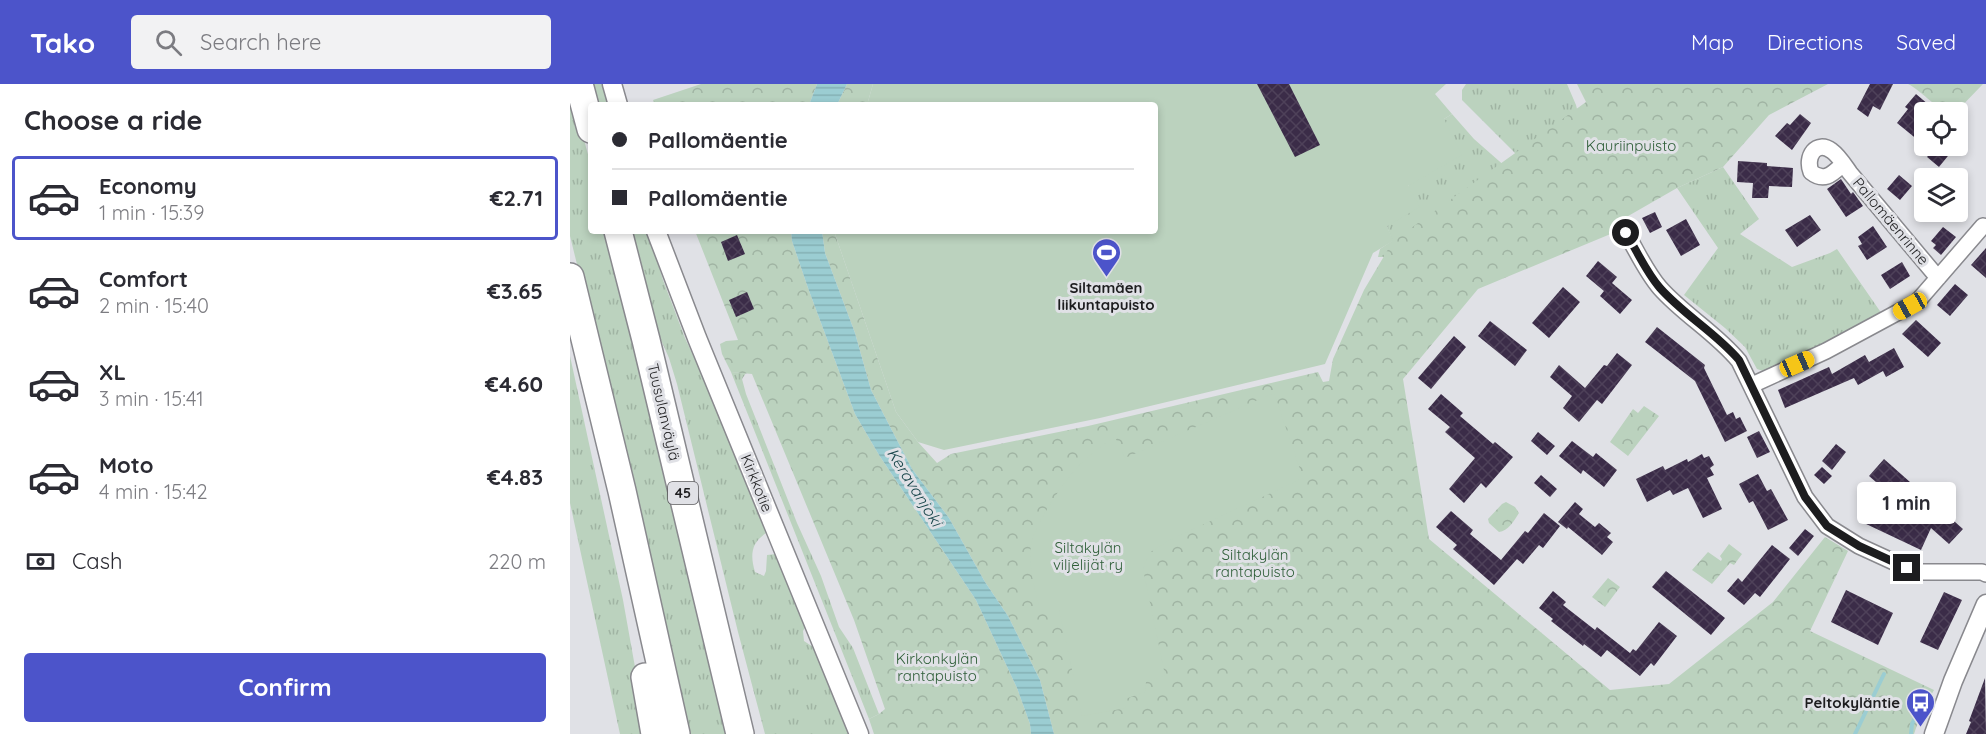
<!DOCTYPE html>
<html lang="en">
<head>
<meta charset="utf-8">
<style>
	:root { --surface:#fff; --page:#f2f2f3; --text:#2b2b33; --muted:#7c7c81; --line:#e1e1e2; --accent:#4c54ca }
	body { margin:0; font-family:Quicksand,sans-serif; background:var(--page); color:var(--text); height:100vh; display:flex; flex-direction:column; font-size:22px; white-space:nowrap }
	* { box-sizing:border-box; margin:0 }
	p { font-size:20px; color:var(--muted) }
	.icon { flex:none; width:33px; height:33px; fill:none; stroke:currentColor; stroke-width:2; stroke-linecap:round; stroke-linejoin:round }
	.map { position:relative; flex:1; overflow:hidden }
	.side { display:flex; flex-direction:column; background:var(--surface); width:570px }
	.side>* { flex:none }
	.hud { position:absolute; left:18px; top:18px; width:570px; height:132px; border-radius:6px; box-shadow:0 3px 9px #0003; display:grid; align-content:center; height:132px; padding:0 24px; background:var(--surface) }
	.buttons { position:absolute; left:1344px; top:18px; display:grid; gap:12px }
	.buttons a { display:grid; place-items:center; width:54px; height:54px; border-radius:6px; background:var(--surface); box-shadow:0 3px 9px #0003; font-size:30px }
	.end { position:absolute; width:27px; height:27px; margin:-14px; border:8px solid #1d1d1f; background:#fff; box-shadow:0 0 0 3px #fff }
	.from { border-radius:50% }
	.bubble { position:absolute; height:42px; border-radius:6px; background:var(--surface); box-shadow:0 3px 9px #0003; font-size:20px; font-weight:800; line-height:42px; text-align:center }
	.car { position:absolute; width:18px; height:36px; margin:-18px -9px; border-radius:8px; box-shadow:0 0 4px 2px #0007; background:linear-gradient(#f5c518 24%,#345 0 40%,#f5c518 0 76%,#345 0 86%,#f5c518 0) }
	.hud b { display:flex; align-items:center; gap:21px; height:57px; font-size:22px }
	.hud b+b { border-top:2px solid var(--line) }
	.hud i { width:15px; height:15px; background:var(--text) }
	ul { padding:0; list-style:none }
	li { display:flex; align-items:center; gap:18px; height:84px; margin:0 12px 9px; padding:0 12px; border:3px solid transparent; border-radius:6px }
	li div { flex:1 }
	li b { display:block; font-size:22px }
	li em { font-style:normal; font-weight:800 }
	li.active { border-color:var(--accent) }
	li>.icon { width:54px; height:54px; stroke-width:1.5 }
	h2 { padding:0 24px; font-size:27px; line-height:72px }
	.pay { display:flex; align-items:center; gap:15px; height:66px; padding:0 24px; font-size:22px }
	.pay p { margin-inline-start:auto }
	.button { display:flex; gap:12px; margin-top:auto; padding:12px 24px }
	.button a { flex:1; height:69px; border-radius:6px; background:var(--accent); color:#fff; font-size:24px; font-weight:800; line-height:69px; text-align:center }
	header { display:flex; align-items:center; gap:36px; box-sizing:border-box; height:84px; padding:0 30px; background:var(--accent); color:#fff }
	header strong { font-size:28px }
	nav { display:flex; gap:33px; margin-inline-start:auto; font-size:21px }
	.search { width:420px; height:54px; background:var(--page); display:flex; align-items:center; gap:15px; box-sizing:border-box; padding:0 21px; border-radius:6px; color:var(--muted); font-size:22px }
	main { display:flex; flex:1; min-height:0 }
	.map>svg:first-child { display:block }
</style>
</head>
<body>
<header>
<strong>Tako</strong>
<div class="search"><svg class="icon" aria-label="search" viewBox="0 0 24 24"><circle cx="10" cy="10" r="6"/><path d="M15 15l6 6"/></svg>Search here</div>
<nav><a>Map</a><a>Directions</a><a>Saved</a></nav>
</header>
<main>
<section class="side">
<h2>Choose a ride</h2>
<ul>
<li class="active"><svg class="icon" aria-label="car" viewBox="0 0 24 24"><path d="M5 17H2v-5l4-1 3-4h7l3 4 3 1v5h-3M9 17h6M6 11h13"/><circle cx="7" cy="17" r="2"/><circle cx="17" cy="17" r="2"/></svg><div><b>Economy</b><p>1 min · 15:39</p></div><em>€2.71</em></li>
<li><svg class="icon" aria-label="car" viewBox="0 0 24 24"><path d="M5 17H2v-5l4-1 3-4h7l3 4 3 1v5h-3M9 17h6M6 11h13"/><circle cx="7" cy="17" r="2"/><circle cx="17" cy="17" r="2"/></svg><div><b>Comfort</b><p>2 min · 15:40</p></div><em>€3.65</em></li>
<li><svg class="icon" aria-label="car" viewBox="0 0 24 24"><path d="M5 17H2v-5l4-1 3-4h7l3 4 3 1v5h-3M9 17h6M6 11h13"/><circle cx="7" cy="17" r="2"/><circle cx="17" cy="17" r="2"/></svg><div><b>XL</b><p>3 min · 15:41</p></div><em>€4.60</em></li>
<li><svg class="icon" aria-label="car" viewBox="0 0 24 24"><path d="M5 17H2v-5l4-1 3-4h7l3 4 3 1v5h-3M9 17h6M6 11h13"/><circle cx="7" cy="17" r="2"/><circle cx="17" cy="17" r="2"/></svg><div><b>Moto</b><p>4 min · 15:42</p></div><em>€4.83</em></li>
</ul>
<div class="pay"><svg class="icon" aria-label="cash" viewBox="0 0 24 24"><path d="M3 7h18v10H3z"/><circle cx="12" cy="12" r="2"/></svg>Cash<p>220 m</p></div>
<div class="button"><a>Confirm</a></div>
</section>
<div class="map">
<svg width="1416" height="650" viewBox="0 0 1416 650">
	<defs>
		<pattern id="grass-tufts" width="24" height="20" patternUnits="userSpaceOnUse" patternTransform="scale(1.5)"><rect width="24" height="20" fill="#bbd2be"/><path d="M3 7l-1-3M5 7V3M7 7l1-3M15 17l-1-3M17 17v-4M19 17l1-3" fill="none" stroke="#a0b4a3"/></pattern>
		<pattern id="forest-crowns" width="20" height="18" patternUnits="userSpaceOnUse" patternTransform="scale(1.5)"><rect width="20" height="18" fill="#bbd2be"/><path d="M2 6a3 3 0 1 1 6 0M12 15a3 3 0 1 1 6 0" fill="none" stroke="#a0b4a3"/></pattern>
		<pattern id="water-rules" width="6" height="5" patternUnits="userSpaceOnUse" patternTransform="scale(1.5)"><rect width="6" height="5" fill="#9bcdd2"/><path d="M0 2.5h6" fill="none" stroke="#85b0b4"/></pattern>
		<pattern id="building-cross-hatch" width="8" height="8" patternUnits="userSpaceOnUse" patternTransform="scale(1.5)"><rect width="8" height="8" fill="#3b2c48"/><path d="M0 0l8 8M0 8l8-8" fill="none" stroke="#4e4159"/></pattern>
	</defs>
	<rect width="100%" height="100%" fill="#e0e1e6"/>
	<path fill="url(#grass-tufts)" d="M23 0H33L40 21H28Z
		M896 0H997L1006 21 1010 37 951 75 892 16V6Z
		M0 6 21 81V147H37L159 650H117L44 330 0 152Z
		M882 30 904 55 937 84 817 173H808L810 165 822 157 817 142 874 35Z
		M1153 83 1189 135 1170 150 1222 183 1260 169 1267 165 1312 230 1258 259 1196 288 1187 285 1175 263 1155 244 1114 211 1148 164 1107 104Z
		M61 147H78L93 196 115 254 135 297 186 421 196 449C181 459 180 471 185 488L194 492 196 487 197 471 206 470 237 540 233 547 234 557 246 565 278 650H195L168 548 107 300 99 274 88 249Z
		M0 272 53 516 77 650H50L0 419Z
		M161 288 176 289 172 295 176 310 227 439 251 492 269 543 283 564 309 630 299 635Z"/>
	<path fill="url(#forest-crowns)" d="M131 0H247L239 21H85L83 16Z
		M277 0H303L297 21H267Z
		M1007 0H1258L1199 31 1153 83 1107 104 1046 139 1043 149 908 205 833 295 859 455 1040 606 1099 600 1203 518 1255 453 1278 467 1240 547 1364 606 1351 629 1344 650H484L470 596 438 532 415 498 379 434 342 385 301 306 285 249 255 169 252 147H264L326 328 348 358 367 379 381 370 518 342 748 288 753 298 759 297 763 275 794 206 823 157 1016 18Z
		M1338 0H1413L1386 28C1368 29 1354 8 1338 0Z
		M125 147H221L222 157 238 204 285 330 309 371 406 516 447 604 460 640 461 650H304L299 635 309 630 315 625 284 536 182 290 161 288 152 270 150 260 156 257 168 256Z
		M1074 322 1089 332 1058 372 1040 358 1063 325 1068 329Z
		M936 418 945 423 949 429C944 437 938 447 929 448L919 439 918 435 932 420Z
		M1159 460 1172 470 1164 481 1160 479 1142 500 1122 486 1138 468 1151 477 1152 475 1150 472Z
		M1038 494 1050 503 1035 523 1022 513Z"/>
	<path fill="#bbd2be" d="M303 0H876L865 10 882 30 874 35 892 71 838 102 850 123 817 142 823 157 803 169 755 280 530 334 374 366 348 358 326 328 264 147H585V21H297Z
		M704 309 733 394 598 457 579 469 573 485 595 591 576 598 575 608 555 615 556 624 512 632 489 526H470C465 505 458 482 461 461 463 450 470 437 476 427 496 394 512 374 545 353L555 374Z"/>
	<path fill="url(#water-rules)" d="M247 0H277L267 21H239Z
		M221 147H252L255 169 285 249 301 306 342 385 379 434 415 498 438 532 470 596 484 650H461L460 640 447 604 406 516 309 371 285 330 238 204 222 157Z"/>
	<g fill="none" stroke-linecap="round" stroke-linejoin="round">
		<path stroke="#9bcdd2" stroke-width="4" d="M1285 650 1314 590
			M1341 650 1342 640 1352 620"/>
	</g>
	<path fill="url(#building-cross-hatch)" d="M687 0H719L750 61 725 73Z
		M1300 0H1323L1310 26 1303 22 1298 33 1287 25Z
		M1346 10 1359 21 1350 32 1352 34 1348 39 1354 44V61L1327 39 1338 25 1335 23Z
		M1230 30 1241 39 1222 66 1205 52 1217 39 1220 41Z
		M1366 62H1386L1369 83 1357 73Z
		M1168 77 1197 79V82L1223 84 1222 103 1199 102 1198 114H1182L1183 99 1167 98Z
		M1329 91 1342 102 1330 116 1317 105Z
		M1271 95 1281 110 1283 108 1293 122 1276 133 1257 105Z
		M1085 128 1092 143 1080 149 1072 134Z
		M1240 131 1251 146 1227 163 1215 146Z
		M1116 135 1130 161 1111 172 1096 146Z
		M1303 142 1317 163 1297 176 1288 162 1292 160 1288 153Z
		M1373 143 1386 153 1371 171 1363 164 1366 161 1361 157Z
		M167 151 175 170 158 177 151 158Z
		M1416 164V194L1401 181Z
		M1028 177 1047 193 1042 199 1062 216 1050 230 1030 212 1034 207 1016 192Z
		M1332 178 1340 192 1320 205 1311 191Z
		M1385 200 1398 211 1380 232 1367 221Z
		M993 203 1010 218 979 254 962 239Z
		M177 208 184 225 166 233 159 216Z
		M1346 236 1371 259 1358 273 1332 250Z
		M920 237 957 266 945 282 908 252Z
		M1087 243 1135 281 1134 284 1157 331 1163 328 1166 335 1170 333 1177 347 1155 358 1125 297 1075 258Z
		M884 252 896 263 861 305 848 294Z
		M1324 264 1334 283 1316 293 1313 287 1288 301 1284 294 1215 324 1208 306 1259 283 1262 290 1295 271 1299 278Z
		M1047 269 1062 281 1032 320 1027 316 1009 338 993 324 1002 312 980 293 989 281 1015 304 1034 281 1037 282Z
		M871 310 893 329 890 332 923 360 925 358 943 373 916 404 911 399 894 419 879 405 905 374 875 348 880 343 858 325Z
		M1189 347 1200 368 1187 374 1177 353Z
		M968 348 985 362 977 371 961 357Z
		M1002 357 1023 373 1026 369 1047 386 1034 403 1013 386 1011 390 989 372Z
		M1266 360 1276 368 1262 386 1252 377Z
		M1132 370 1134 374 1139 372 1144 381 1140 384 1144 391 1137 394 1152 425 1133 434 1118 404 1103 411 1100 406 1077 418 1066 395 1093 382 1095 386 1117 375 1118 378Z
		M1314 375 1393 445 1379 460 1361 444 1351 466 1294 439 1304 417 1298 414 1306 398 1299 392Z
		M1252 383 1262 392 1254 400 1244 391Z
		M1188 390 1197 407 1201 405 1218 436 1198 446 1183 417 1179 419 1169 400Z
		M971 391 987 405 980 413 964 399Z
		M1005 418 1013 425 1009 430 1025 443 1029 439 1041 449 1037 453 1043 458 1032 471 998 443 997 445 988 438Z
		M881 427 903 446 900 450 931 476 955 447 958 449 974 429 990 442 973 464 969 461 953 480 947 475 924 501 883 465 887 461 866 443Z
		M1235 445 1244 452 1228 472 1219 464Z
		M1202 461 1220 475 1190 513 1185 509 1174 521 1157 507 1168 494 1172 498Z
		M1096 487 1155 534 1141 551 1082 503Z
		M1276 506 1323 529 1308 561 1261 538Z
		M983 507 996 518 993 521 1025 546 1027 543 1060 569 1063 565 1066 567 1089 538 1107 552 1084 582 1081 579 1070 592 1037 566 1031 573 1014 560 1013 562 981 537 983 535 969 524Z
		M1374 508 1392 516 1368 566 1350 558Z
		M1415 594 1416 650H1396L1401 638 1399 637Z"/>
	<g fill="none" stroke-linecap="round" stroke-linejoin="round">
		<defs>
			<path id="minor" d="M1273 80C1263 89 1255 99 1241 88 1235 73 1246 55 1262 67 1269 72 1275 82 1280 89L1368 194
				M1056 149C1067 167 1076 188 1090 204 1114 231 1146 249 1169 277L1235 413 1257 442 1289 462 1337 484 1352 488H1412L1416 490
				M1182 301 1256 267 1347 218 1413 142"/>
			<path id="tertiary" d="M42 0 48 21
				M86 147 127 254 289 650
				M1364 650 1383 597 1416 520"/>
			<path id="motorway" d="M9 0 21 45
				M48 147 76 256 170 650
				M0 193 52 407 106 650
				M75 593 85 650"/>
		</defs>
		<use href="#minor" stroke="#89898e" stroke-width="18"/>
		<use href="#tertiary" stroke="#89898e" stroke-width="21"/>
		<use href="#motorway" stroke="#89898e" stroke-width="30"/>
		<use href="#minor" stroke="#fff" stroke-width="15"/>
		<use href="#tertiary" stroke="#fff" stroke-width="18"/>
		<use href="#motorway" stroke="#fff" stroke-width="27"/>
	</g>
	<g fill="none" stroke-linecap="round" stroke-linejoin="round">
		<path stroke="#1d1d1f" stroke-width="8" d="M1056 149C1067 167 1076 188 1090 204 1114 231 1146 249 1169 276L1235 413 1257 442 1289 462 1337 484"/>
	</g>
	<defs>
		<symbol id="stadium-pin" viewBox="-11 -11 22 30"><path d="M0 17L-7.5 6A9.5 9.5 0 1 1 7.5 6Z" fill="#4c54ca" stroke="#e0e1e6"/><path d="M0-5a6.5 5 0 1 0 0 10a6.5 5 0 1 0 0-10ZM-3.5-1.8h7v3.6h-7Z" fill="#fff"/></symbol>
		<symbol id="bus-pin" viewBox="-11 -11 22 30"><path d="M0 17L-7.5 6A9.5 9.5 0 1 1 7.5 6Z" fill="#4c54ca" stroke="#e0e1e6"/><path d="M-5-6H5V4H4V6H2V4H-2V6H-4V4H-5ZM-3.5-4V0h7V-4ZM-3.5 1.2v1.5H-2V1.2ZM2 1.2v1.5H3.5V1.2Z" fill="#fff"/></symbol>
	</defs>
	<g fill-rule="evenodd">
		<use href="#stadium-pin" x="520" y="152" width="33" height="45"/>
		<use href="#bus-pin" x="1334" y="602" width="33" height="45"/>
	</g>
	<g text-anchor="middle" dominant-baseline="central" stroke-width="6" stroke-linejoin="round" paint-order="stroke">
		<rect fill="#e0e1e6" stroke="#58585b" stroke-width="1.5" x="98" y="398" width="30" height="22" rx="4.5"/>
		<g font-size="14" font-weight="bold" fill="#1d1d1f">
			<text x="113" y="409">45</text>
		</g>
		<g font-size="15" fill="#2e5e38" stroke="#e0e1e6">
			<text x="1061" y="61">Kauriinpuisto</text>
			<text x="518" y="463">Siltakylän<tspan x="518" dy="17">viljelijät ry</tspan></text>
			<text x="685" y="470">Siltakylän<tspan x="685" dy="17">rantapuisto</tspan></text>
			<text x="367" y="574">Kirkonkylän<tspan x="367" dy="17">rantapuisto</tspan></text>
		</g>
		<g font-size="15" fill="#1d1d1f" stroke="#e0e1e6">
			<text transform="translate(1321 137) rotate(50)">Pallomäenrinne</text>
			<text transform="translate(94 328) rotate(77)">Tuusulanväylä</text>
			<text transform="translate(187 399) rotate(68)">Kirkkotie</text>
		</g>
		<g font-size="15" font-weight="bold" fill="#1d1d1f" stroke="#e0e1e6">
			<text x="536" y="203">Siltamäen<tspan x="536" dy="17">liikuntapuisto</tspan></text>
			<text x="1330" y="618" text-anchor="end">Peltokyläntie</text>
		</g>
		<g font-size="16" font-style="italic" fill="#1a474c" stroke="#e0e1e6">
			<text transform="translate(345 403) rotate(58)">Keravanjoki</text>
		</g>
	</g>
</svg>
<div class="buttons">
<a><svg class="icon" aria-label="locate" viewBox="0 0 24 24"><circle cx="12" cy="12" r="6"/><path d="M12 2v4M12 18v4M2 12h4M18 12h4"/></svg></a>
<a><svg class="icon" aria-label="layers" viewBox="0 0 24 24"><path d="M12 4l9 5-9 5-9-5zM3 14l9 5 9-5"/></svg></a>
</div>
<i class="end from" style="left:1056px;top:149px"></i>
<i class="end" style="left:1337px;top:484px"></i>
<div class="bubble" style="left:1287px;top:398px;width:99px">1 min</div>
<i class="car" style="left:1340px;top:222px;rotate:241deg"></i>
<i class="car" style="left:1227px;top:280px;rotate:66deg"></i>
<div class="hud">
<b><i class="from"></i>Pallomäentie</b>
<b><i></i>Pallomäentie</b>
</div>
</div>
</main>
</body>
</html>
